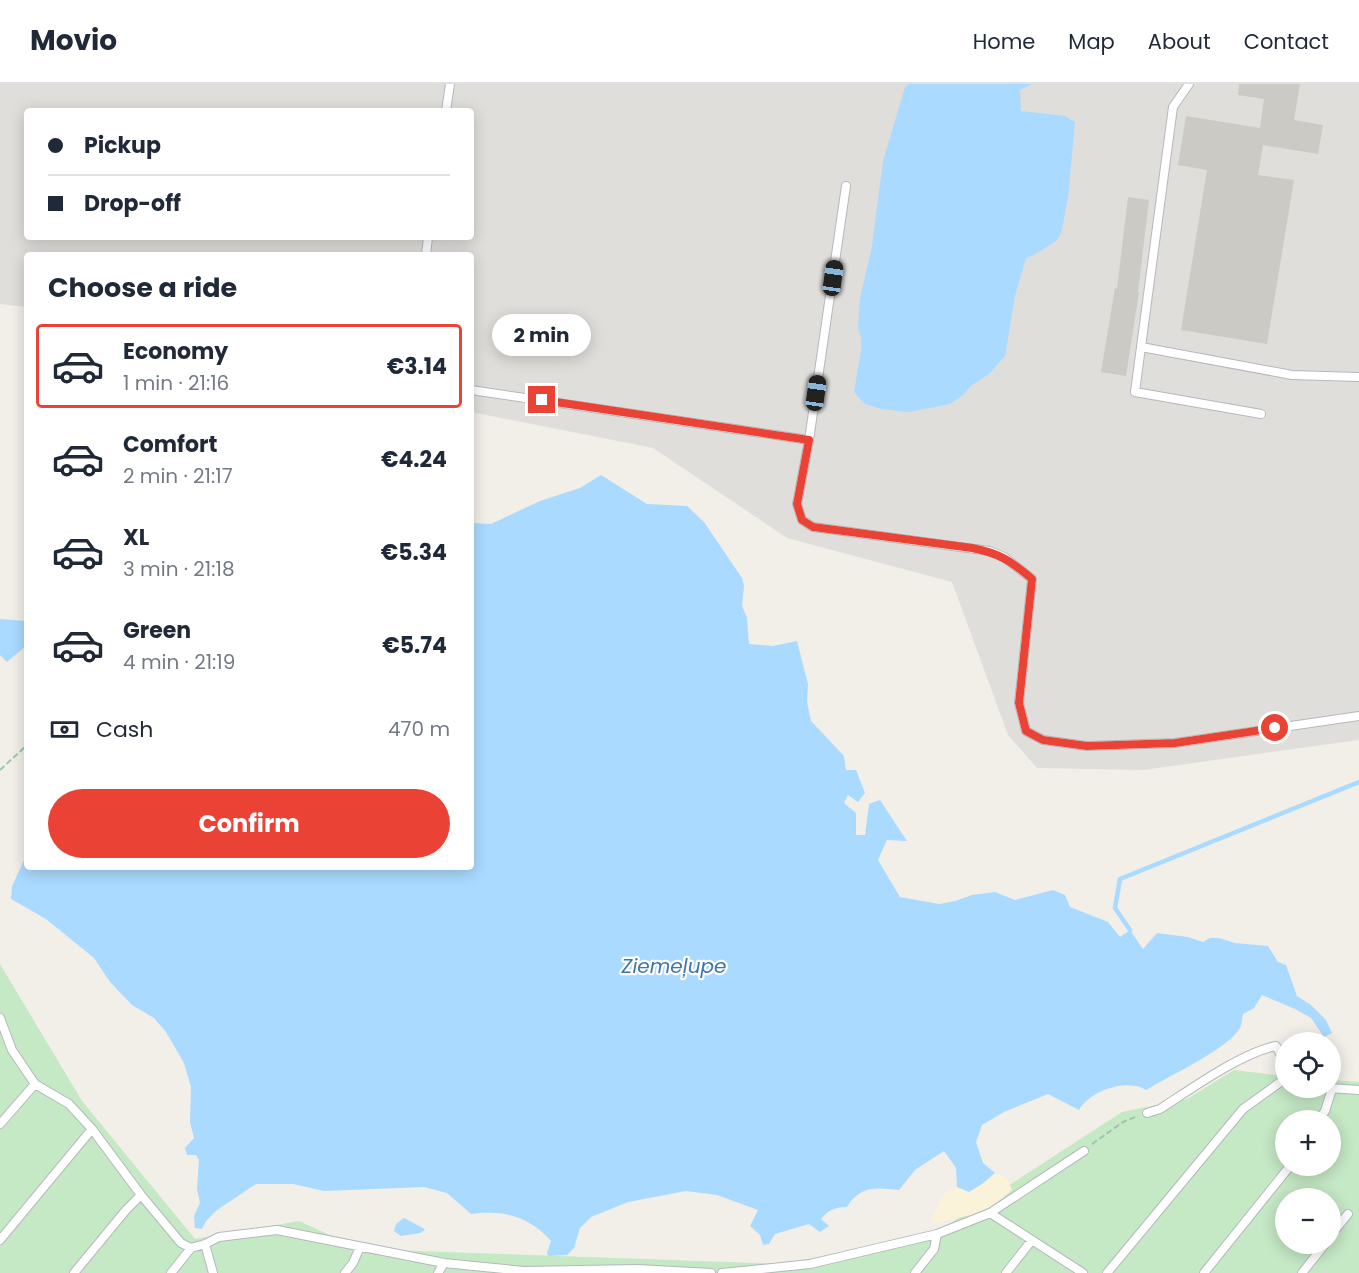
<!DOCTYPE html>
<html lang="en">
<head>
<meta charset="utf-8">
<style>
	:root { --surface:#fff; --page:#f2f2f3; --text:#1f2937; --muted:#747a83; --line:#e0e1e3; --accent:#ea4335 }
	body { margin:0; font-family:Poppins,sans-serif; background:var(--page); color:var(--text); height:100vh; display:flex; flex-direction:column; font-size:22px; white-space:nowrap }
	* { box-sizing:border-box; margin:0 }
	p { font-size:20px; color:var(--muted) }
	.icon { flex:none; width:33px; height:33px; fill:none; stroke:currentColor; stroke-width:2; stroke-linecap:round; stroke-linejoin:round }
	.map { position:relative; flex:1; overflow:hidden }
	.drawer { position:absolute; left:24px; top:168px; width:450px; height:618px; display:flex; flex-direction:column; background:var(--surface); border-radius:6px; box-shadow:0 3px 15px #0003 }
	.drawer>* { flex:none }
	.top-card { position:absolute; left:24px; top:24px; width:450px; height:132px; border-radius:6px; box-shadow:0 3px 15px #0003; display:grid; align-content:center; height:132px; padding:0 24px; background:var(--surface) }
	.buttons { position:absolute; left:1275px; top:948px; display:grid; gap:12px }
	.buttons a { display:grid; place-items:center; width:66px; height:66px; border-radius:50%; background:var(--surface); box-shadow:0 3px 15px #0003; font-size:30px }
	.end { position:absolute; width:27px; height:27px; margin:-14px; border:8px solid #ea4335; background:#fff; box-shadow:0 0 0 3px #fff }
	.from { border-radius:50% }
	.bubble { position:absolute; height:42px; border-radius:21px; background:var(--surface); box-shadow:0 3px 15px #0003; font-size:20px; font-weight:700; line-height:42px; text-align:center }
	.car { position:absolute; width:18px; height:36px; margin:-18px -9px; border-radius:8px; box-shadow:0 0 4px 2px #0007; background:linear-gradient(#222 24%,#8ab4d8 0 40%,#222 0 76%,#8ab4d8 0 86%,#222 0) }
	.top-card b { display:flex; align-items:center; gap:21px; height:57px; font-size:22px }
	.top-card b+b { border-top:2px solid var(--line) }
	.top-card i { width:15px; height:15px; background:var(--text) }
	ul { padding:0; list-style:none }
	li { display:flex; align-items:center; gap:18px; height:84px; margin:0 12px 9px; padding:0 12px; border:3px solid transparent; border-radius:6px }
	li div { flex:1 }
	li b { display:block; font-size:22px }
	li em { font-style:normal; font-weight:700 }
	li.on { border-color:var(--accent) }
	li>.icon { width:54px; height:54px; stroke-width:1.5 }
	h2 { padding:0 24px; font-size:27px; line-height:72px }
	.pay { display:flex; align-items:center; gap:15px; height:66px; padding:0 24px; font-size:22px }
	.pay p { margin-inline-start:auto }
	.primary-button { display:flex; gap:12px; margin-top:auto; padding:12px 24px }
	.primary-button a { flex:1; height:69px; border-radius:36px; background:var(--accent); color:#fff; font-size:24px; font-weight:700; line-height:69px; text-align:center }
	header { display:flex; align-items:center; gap:36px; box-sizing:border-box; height:84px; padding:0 30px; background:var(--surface); border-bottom:2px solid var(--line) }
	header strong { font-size:28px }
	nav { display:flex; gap:33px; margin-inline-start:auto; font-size:21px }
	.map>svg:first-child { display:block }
</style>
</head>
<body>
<header>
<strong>Movio</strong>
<nav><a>Home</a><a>Map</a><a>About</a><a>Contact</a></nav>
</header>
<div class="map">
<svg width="1359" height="1189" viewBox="0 0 1359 1189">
	<rect width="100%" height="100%" fill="#f1efe8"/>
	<path fill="#e0deda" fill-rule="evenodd" d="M0 0H1359V656L1143 686 1037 684 1008 651 952 498 787 454 653 364 471 328V171H27V223L0 220ZM27 27H471V153H27Z"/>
	<path fill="#c5e8c5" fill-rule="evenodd" d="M0 880 82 1017 195 1155 299 1137 360 1165 784 1180 937 1148 1122 1028 1187 1015 1234 986 1285 992 1286 1004H1330L1331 996 1359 998V1189H0ZM1286 1036H1330V1082H1286ZM1286 1114H1330V1160H1286Z"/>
	<path fill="#fbf3d9" d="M995 1089 1007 1094 1012 1106 993 1122 971 1131 931 1140C936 1125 941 1107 957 1103L969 1108 982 1100Z"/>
	<path fill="#aadaff" d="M909 0H1032L1020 6 1021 27 1065 32 1075 38 1068 114 1061 150 1056 157 1034 171 1026 174 1015 212 1005 272 989 290 972 301 963 311 950 320 909 328 881 325 865 320 854 308 861 267V254L858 244 860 214 872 162 883 77 905 3Z
		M601 391 647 420 687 422 704 438 742 494 744 502 742 522 747 534 749 560 773 562 797 557 808 600 807 618 811 637 844 672 846 686H856L865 709 858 718 848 711 844 719 856 729V751H865L869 720 880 716 907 757 887 756 878 776 900 813 939 820 955 817 972 811 995 808 1015 816 1053 806 1065 811 1070 823 1108 838 1120 853 1130 846 1143 865 1157 849 1188 853 1203 858 1210 854H1219L1235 859 1268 862 1278 878 1286 881 1297 912 1311 921 1326 936 1332 949 1324 953 1311 934 1295 925 1262 911 1254 924 1243 930C1242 934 1242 940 1240 944 1228 965 1167 993 1146 1006 1126 994 1090 1007 1079 1026L1048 1010 1004 1028 982 1041 976 1058 983 1079 995 1089 982 1100 969 1108 957 1103 956 1084 944 1067 915 1086 899 1106C876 1104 861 1101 847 1123 836 1123 828 1126 821 1135L829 1142 820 1148 809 1140 775 1150 769 1160 763 1161 760 1151 750 1142 758 1126 717 1111 686 1107 628 1118 591 1133 580 1144 574 1164 567 1171 548 1172 547 1169 551 1157C529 1132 503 1126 471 1130L447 1109 424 1103 324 1107 293 1100H256L217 1126 206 1137 202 1145 195 1144 194 1132 200 1119 197 1105 199 1076 196 1071H187L185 1064 194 1054 190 1038 191 1003 184 979 166 948 154 934 132 921 110 898 94 874 46 835 11 815 12 802 27 770V783H471V439L491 440 540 417 580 404Z
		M0 535 27 537V561L7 578 0 571Z
		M404 1134 423 1144 425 1146 420 1149 401 1152 394 1147 396 1140Z"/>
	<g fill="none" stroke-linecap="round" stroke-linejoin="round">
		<path stroke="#aadaff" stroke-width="4.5" d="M1130 846 1115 824 1120 795 1359 698"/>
	</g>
	<path fill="#cccac5" d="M1239 0H1300L1294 36 1323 41 1318 70 1263 61 1258 91 1294 96 1267 260 1181 246 1207 86 1178 81 1186 32 1260 44 1264 15 1238 11Z
		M1128 113 1149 116 1138 208H1139L1126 292 1101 288 1115 204 1117 205Z"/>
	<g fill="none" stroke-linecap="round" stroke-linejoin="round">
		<defs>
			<path id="lane" d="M1189 0 1173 23 1135 308 1261 330
				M446 27 450 0
				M846 102 809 356 797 420 802 436 813 443 990 467 1004 473 1032 495 1019 619 1026 647 1043 656 1087 662 1175 659 1359 632
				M426 171 428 153
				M1141 263 1292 291 1359 293
				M471 306 809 356
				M0 934 12 966 35 1000 69 1020 92 1045 141 1111 181 1159 191 1164 205 1160 219 1153 277 1146 444 1179 524 1187 637 1185 711 1189
				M1329 1004 1359 1006
				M1147 1029 1160 1025C1191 1005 1241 969 1276 962L1281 971 1284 994
				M1319 1036 1325 1027 1332 1005
				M0 1040 35 1000
				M990 1129 1083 1189
				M1330 1152 1348 1130
				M0 1156 92 1045
				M205 1160 213 1189
				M74 1189 126 1126 141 1111
				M171 1189 191 1164
				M345 1189 353 1179 360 1163
				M438 1189 444 1179
				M722 1189 810 1180 937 1150 990 1129 1084 1067
				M915 1189 934 1165 937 1150
				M1006 1189 1032 1156
				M1107 1189 1243 1025 1286 994
				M1204 1189 1290 1082
				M1302 1189 1325 1160"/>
		</defs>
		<use href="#lane" stroke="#b5b8bc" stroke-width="10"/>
		<path stroke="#9cc7a9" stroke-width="2" stroke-dasharray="6 3" stroke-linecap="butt" d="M0 686 27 661
			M1092 1060 1123 1038 1138 1032"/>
		<use href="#lane" stroke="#fff" stroke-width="8"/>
	</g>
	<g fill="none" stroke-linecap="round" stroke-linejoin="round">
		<path stroke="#ea4335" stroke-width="8" d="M542 316 809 356 797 420 802 436 813 443 972 464C999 469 1011 477 1032 495L1019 619 1026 647 1043 656 1087 662 1175 659 1275 644"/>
	</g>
	<g text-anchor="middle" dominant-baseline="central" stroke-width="4.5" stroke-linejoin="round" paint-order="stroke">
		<g font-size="20" font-style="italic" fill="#4174aa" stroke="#fff">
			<text x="674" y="882">Ziemeļupe</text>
		</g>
	</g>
</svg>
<div class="buttons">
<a><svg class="icon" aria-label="locate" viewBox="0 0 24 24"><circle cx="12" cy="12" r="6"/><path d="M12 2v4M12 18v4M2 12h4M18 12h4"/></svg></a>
<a>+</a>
<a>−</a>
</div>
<i class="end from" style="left:1275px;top:644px"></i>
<i class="end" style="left:542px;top:316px"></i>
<div class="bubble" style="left:492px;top:230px;width:99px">2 min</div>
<i class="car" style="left:833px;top:194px;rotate:8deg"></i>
<i class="car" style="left:816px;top:309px;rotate:8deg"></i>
<div class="top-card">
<b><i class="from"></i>Pickup</b>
<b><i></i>Drop-off</b>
</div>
<section class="drawer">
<h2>Choose a ride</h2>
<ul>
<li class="on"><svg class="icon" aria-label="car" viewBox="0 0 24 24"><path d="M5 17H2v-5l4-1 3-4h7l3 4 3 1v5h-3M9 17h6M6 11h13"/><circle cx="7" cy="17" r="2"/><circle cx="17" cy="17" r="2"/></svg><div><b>Economy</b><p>1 min · 21:16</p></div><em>€3.14</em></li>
<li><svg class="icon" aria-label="car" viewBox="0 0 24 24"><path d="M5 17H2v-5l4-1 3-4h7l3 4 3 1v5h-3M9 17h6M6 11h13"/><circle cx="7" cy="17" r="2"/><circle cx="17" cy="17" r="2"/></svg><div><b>Comfort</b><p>2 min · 21:17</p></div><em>€4.24</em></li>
<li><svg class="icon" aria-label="car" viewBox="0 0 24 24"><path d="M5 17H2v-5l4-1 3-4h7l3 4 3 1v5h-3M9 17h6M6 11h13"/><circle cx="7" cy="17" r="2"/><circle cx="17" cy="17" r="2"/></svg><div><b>XL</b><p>3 min · 21:18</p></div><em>€5.34</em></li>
<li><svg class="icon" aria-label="car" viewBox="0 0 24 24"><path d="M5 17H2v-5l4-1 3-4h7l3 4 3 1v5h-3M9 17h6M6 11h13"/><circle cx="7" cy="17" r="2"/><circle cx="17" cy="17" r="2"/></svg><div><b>Green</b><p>4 min · 21:19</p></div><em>€5.74</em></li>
</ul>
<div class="pay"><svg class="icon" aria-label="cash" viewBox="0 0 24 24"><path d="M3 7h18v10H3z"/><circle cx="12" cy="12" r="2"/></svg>Cash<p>470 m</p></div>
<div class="primary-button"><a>Confirm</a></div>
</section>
</div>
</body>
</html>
